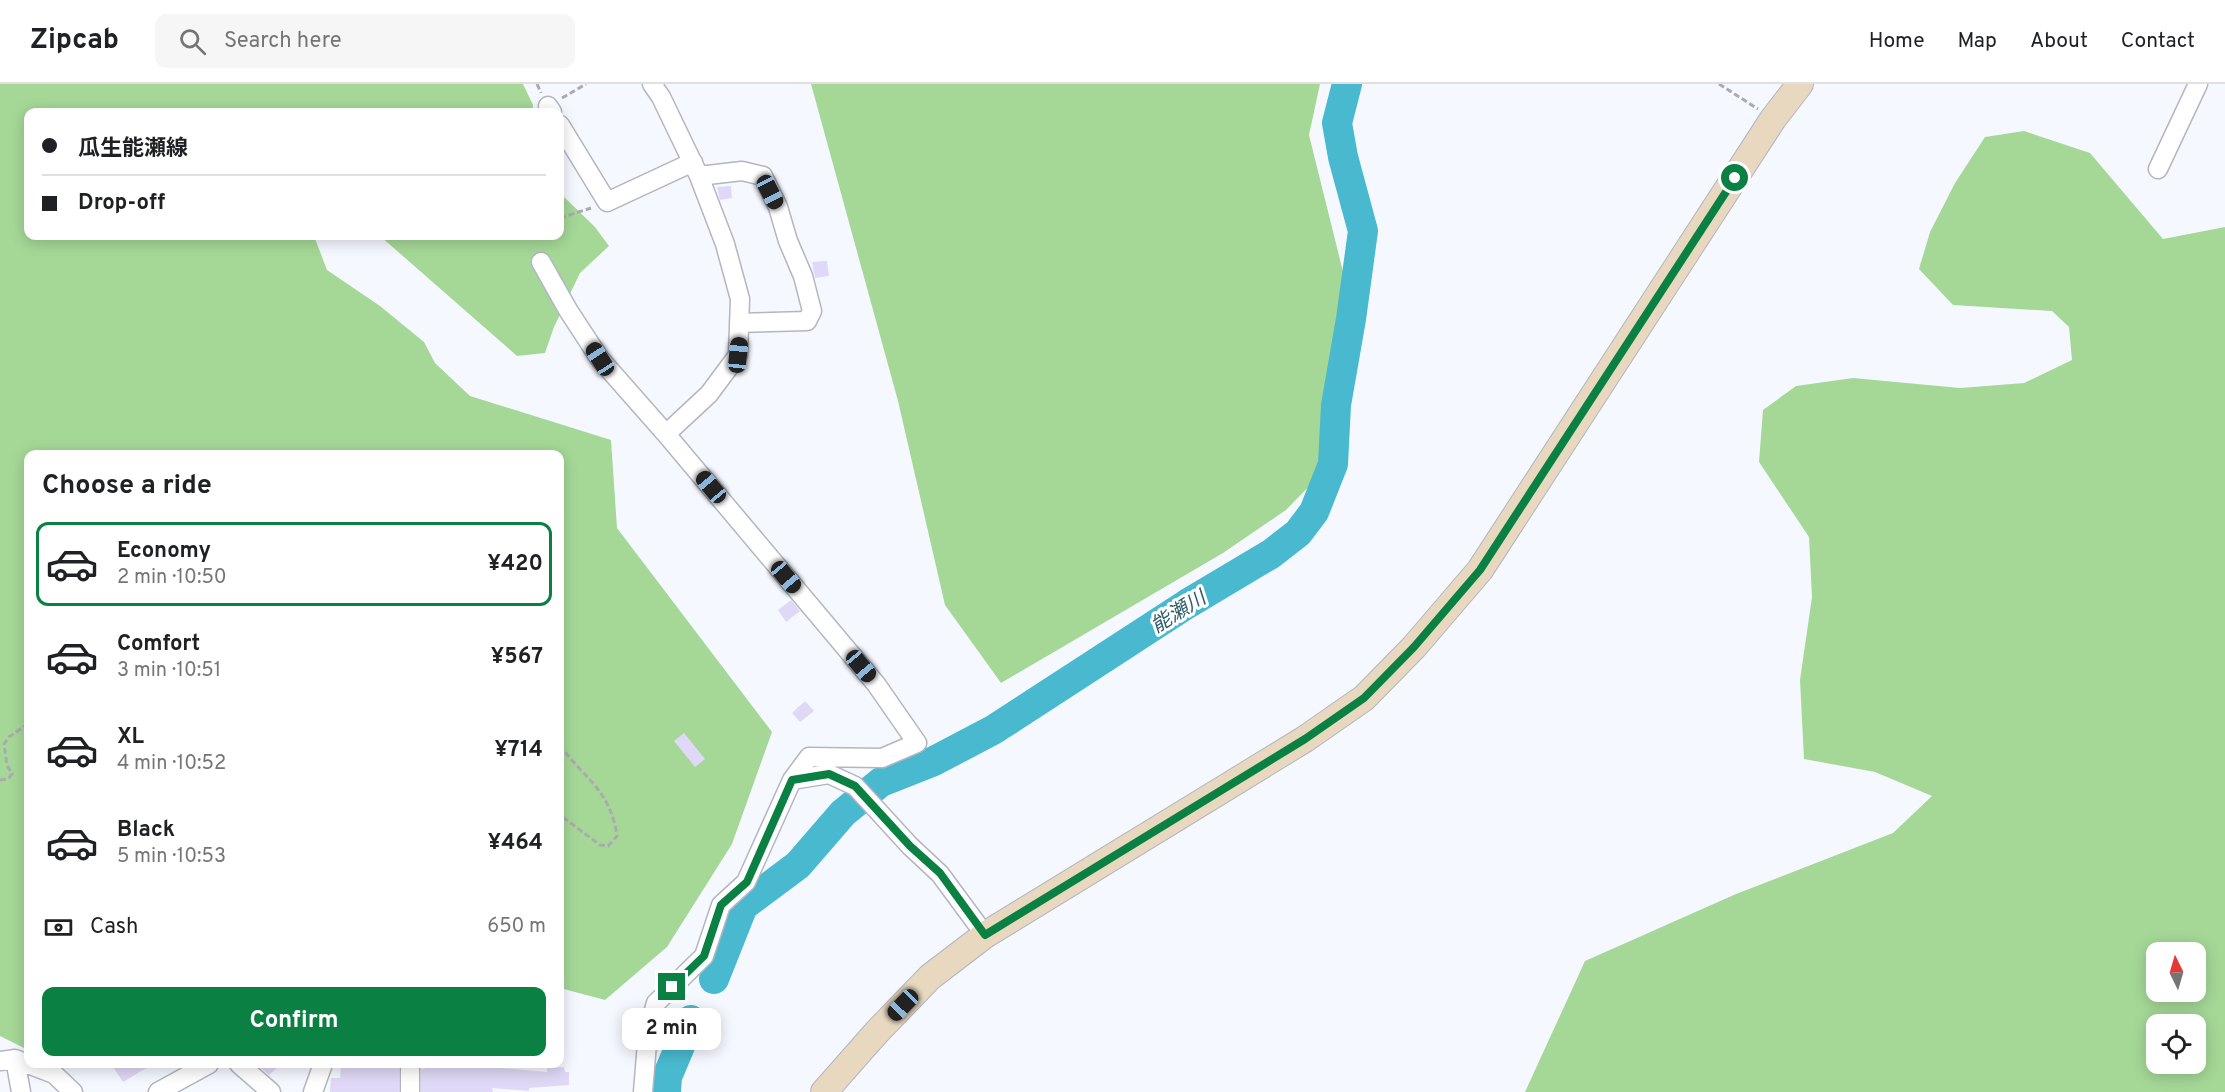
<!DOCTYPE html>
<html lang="en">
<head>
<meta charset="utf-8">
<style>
	:root { --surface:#fff; --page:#f6f6f6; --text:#202124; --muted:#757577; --line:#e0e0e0; --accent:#0b8043 }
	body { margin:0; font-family:Overpass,"Noto Sans JP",sans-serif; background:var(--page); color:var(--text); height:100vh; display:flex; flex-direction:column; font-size:22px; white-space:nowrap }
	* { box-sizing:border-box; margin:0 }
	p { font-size:20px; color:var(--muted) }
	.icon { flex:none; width:33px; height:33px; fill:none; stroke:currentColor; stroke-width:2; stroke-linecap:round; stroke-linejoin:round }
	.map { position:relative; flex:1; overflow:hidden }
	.drawer { position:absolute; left:24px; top:366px; width:540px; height:618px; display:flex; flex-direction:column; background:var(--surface); border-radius:12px; box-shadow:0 3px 15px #0003 }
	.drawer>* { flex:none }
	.top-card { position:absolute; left:24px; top:24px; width:540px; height:132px; border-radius:12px; box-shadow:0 3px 15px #0003; display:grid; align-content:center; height:132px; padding:0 18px; background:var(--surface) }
	.needle { width:39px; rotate:355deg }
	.fabs { position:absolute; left:2146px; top:858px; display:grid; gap:12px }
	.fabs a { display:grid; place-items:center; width:60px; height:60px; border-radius:12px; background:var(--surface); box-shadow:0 3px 15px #0003; font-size:30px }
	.end { position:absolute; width:27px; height:27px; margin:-14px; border:8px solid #0b8043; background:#fff; box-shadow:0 0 0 3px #fff }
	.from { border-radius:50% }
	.bubble { position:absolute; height:42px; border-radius:12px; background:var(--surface); box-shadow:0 3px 15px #0003; font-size:20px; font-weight:700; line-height:42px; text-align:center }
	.car { position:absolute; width:18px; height:36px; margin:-18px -9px; border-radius:8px; box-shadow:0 0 4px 2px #0007; background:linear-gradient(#222 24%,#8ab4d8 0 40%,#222 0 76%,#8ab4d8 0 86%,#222 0) }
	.top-card b { display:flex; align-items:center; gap:21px; height:57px; font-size:22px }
	.top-card b+b { border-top:2px solid var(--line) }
	.top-card i { width:15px; height:15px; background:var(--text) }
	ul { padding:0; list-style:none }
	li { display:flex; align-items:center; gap:18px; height:84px; margin:0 12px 9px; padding:0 6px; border:3px solid transparent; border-radius:12px }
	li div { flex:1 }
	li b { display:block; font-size:22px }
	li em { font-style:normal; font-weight:700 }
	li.selected { border-color:var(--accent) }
	li>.icon { width:54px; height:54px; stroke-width:1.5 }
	h2 { padding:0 18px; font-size:27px; line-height:72px }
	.pay { display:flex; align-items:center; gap:15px; height:66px; padding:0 18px; font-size:22px }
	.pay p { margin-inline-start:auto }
	.cta { display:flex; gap:12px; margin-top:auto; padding:12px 18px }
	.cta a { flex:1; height:69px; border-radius:12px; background:var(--accent); color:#fff; font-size:24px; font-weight:700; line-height:69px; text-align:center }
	header { display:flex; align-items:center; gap:36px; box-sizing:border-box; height:84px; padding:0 30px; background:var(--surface); border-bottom:2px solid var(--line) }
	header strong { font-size:28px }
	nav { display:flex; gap:33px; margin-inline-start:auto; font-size:21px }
	.search { width:420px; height:54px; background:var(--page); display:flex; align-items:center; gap:15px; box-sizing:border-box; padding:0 21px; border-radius:12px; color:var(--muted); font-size:22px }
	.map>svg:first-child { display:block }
</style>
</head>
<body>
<header>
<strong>Zipcab</strong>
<div class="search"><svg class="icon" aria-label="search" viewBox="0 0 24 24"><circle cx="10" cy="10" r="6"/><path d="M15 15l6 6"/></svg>Search here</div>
<nav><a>Home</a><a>Map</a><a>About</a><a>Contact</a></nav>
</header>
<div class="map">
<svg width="2225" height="1008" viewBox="0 0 2225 1008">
	<rect width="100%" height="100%" fill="#f6f8ff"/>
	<path fill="#a5d897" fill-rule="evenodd" d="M0 0H523L533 21V28H28V152H314L327 186 380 222 424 258 435 279 470 312 611 356 617 444 772 648 732 760 667 863 605 916 560 904V370H28V966L0 952Z
		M811 0H1320L1309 51 1353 228 1323 388 1286 426 1223 469 1001 599 945 521 898 317Z
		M2024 47 2090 69 2163 155 2225 143V1008H1525L1585 877 1736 810 1893 749 1932 712 1875 688 1804 675 1800 596 1812 513 1809 453 1759 378 1763 326 1796 302 1853 294 1960 304 2024 299 2072 276 2069 243 2052 227 1953 221 1919 185 1930 148 1955 99 1985 53ZM2196 868V908H2157V868ZM2196 940V980H2157V940Z
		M560 109 595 143 609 162 580 189 554 243 545 269 517 272 380 152H560Z"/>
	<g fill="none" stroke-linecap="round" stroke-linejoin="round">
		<path stroke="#49b9cf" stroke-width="30" d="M714 895 743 822 798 781 843 729 881 698 934 677 993 646 1187 520 1271 470 1298 449 1314 428 1333 380 1336 321 1351 235 1363 147 1343 73 1337 39 1347 0
			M666 1008 667 993 691 936"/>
	</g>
	<path fill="#dfd8f6" d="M731 102 732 114 720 116 717 103Z
		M827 177 829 192 815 194 812 178Z
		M791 516 800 527 786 538 778 526Z
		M805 617 814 627 800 638 792 629Z
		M684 649 705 675 695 683 674 657Z
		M111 980H153L123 998Z
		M256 980H281L269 991Z
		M341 980H399V1008H330L331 994H340Z
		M453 980H491V983L547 988V984L564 983 565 988H569V1001L529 1004V1007L492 1004 493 1008H421V985Z"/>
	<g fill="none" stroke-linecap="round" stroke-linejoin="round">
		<defs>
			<path id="minor" d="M548 22 552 28
				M560 41 607 118 693 78
				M2158 85 2198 0
				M699 92 742 87 763 92 778 123 788 157 803 192 812 227 807 237 739 239
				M541 178 568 226 600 275 666 350
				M792 696 829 690 855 702 910 762 940 790 985 851
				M15 975 54 990 73 1008
				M0 977 15 975 21 1008
				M239 980 271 1008
				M158 1008 209 980
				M313 1008 323 980
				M410 1008V980
				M643 1008 648 947 656 919 704 872 721 821 746 798 792 696 809 673 882 674 917 659 876 600 666 350 709 310 738 271 740 215 725 160 699 92 661 13 652 0"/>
			<path id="secondary" d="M824 1008 876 949 930 893 985 851 1305 655 1364 614 1414 563 1480 486 1773 35 1800 0"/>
		</defs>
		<use href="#minor" stroke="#b3b6c0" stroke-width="21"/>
		<use href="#secondary" stroke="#b3b6c0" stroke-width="28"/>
		<path stroke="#aaabb1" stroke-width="3" stroke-dasharray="6 3" stroke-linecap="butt" d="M537 0 541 9
			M1719 0 1758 25
			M562 14 586 0
			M560 134 591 124
			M560 661C585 696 610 705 617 752L608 762 600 761 560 731
			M0 696 8 695 12 690 7 681 4 660 9 653 28 640"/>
		<use href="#minor" stroke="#fff" stroke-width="18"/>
		<use href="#secondary" stroke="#e8d8c0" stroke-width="26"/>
	</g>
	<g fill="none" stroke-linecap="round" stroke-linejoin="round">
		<path stroke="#0b8043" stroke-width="8" d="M672 903 704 872 721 821 747 798 792 696 829 690 855 702 910 762 940 789 985 851 1305 655 1364 614 1414 563 1480 486 1735 94"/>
	</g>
	<g text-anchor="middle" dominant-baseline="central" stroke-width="6" stroke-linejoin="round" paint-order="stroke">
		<g font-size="20" font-style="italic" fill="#2d5c66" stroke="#fff">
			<text transform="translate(1179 529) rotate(-32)">能瀬川</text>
		</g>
	</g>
</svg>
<div class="fabs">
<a><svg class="needle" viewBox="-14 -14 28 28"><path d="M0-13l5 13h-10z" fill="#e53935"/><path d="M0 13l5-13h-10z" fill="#757577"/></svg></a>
<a><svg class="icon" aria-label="locate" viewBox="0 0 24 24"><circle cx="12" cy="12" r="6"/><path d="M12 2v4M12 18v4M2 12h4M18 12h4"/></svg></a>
</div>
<i class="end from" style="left:1735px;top:94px"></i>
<i class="end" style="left:672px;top:903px"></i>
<div class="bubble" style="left:622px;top:924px;width:99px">2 min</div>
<i class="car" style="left:770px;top:108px;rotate:153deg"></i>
<i class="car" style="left:738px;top:271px;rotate:6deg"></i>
<i class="car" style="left:600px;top:275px;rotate:327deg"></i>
<i class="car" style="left:711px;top:403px;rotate:320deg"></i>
<i class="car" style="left:786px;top:493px;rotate:140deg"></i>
<i class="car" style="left:861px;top:582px;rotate:140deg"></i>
<i class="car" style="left:903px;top:921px;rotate:224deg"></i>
<div class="top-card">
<b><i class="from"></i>瓜生能瀬線</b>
<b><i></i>Drop-off</b>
</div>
<section class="drawer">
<h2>Choose a ride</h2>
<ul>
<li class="selected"><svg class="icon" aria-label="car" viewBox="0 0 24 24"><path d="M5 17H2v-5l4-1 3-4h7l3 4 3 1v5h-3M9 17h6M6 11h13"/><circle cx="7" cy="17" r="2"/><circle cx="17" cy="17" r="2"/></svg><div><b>Economy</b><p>2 min · 10:50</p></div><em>¥420</em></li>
<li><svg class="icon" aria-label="car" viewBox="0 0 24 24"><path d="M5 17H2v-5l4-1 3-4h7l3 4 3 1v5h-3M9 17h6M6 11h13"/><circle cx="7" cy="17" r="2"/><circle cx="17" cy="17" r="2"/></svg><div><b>Comfort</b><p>3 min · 10:51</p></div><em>¥567</em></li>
<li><svg class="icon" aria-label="car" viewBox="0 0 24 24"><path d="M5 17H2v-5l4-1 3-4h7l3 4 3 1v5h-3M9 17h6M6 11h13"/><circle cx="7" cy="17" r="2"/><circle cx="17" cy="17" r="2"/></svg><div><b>XL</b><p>4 min · 10:52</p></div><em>¥714</em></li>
<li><svg class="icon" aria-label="car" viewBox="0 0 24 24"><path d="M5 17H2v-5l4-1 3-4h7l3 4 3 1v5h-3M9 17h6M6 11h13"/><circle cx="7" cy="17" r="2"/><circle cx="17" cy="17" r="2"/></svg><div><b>Black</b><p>5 min · 10:53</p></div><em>¥464</em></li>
</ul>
<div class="pay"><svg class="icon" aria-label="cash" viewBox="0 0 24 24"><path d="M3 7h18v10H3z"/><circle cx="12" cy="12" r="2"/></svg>Cash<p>650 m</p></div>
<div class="cta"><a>Confirm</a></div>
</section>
</div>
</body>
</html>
